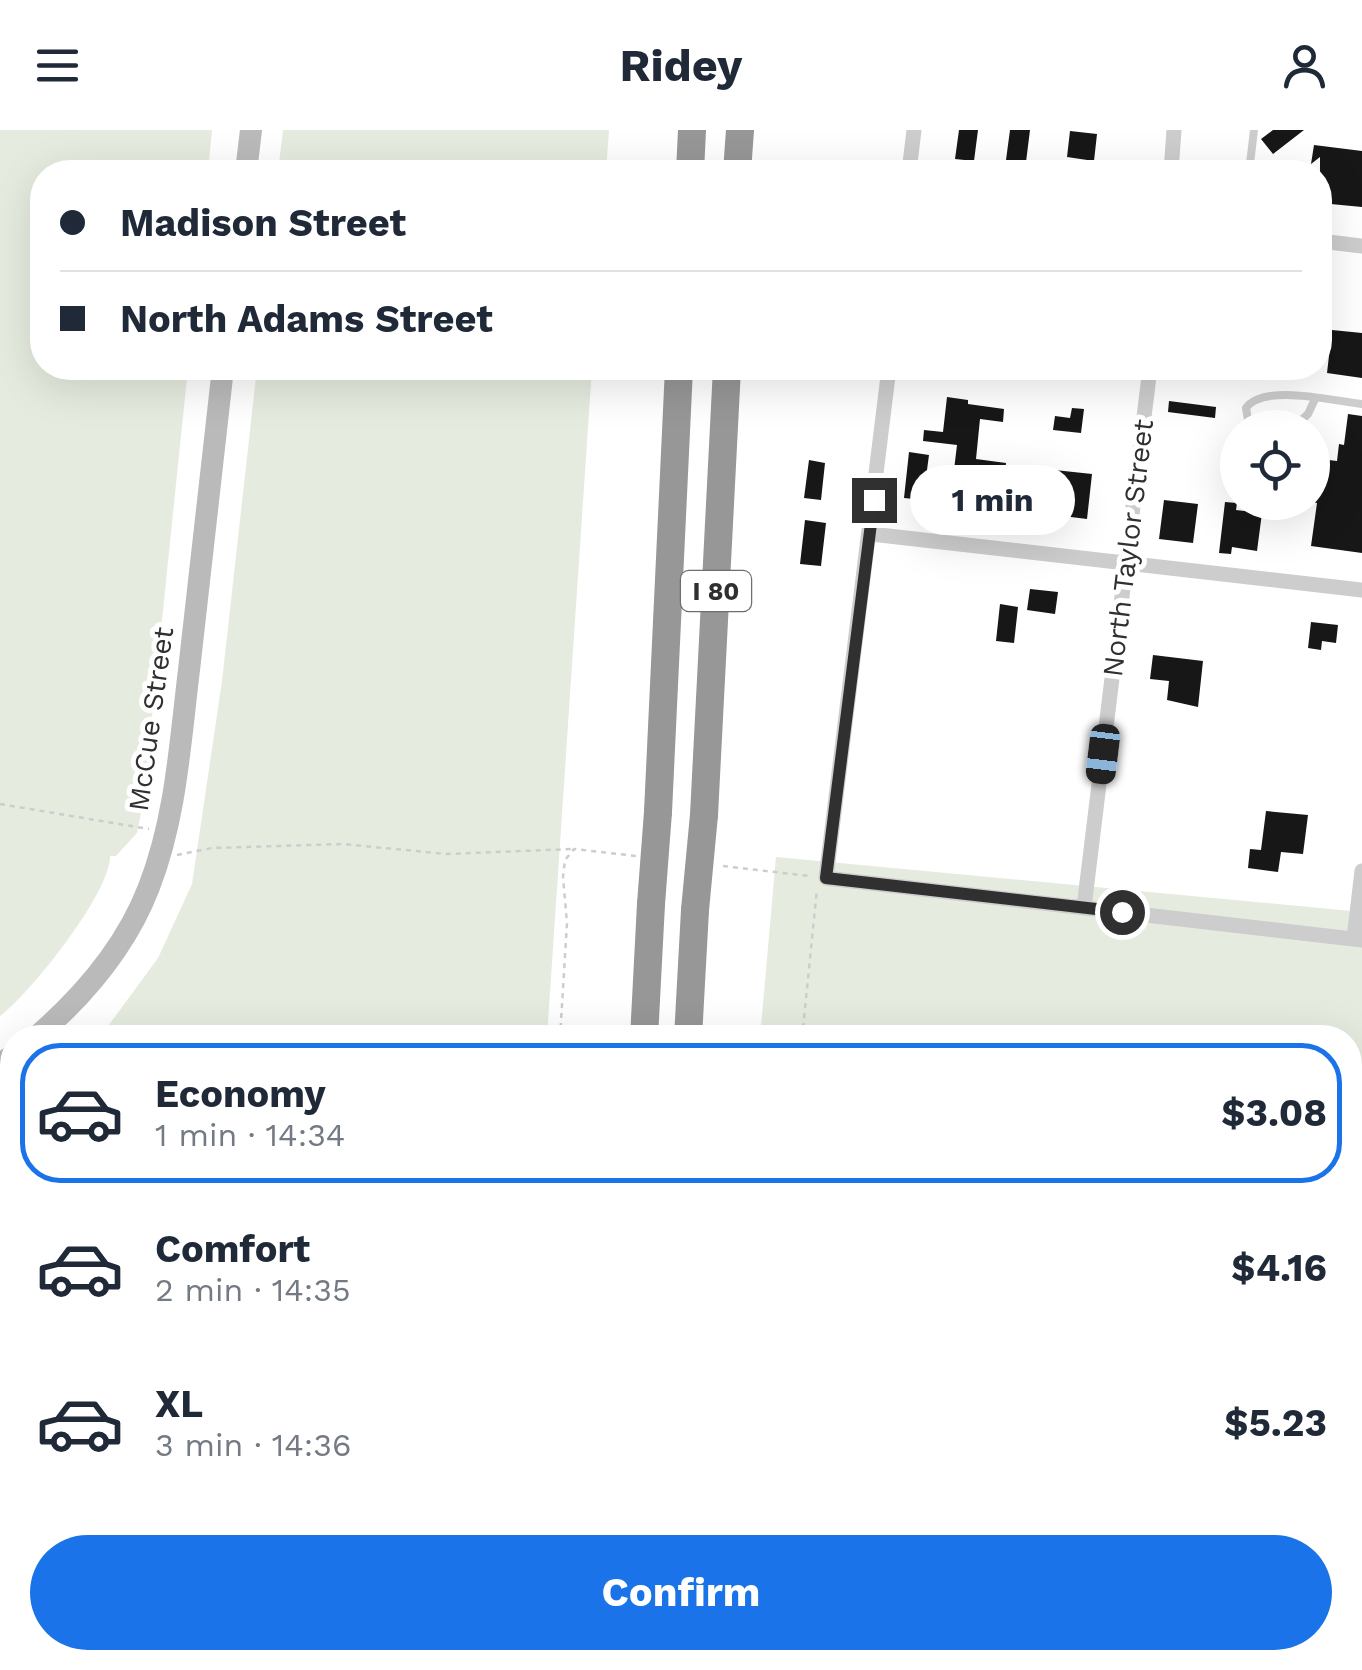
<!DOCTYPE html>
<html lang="en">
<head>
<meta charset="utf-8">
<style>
	:root { --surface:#fff; --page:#f2f2f3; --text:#1f2937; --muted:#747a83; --line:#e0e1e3; --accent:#1a73e8 }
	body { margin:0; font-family:"Work Sans",sans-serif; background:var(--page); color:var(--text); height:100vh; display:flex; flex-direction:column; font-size:38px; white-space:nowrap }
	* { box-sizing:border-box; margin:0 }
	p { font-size:32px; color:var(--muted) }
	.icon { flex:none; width:55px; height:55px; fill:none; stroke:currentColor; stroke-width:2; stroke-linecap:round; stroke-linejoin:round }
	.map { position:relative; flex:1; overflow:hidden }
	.drawer { position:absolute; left:0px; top:895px; width:1362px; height:645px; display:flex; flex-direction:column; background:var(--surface); border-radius:40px 40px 0 0; box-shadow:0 10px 40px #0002 }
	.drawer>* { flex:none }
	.banner { position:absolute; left:30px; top:30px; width:1302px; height:220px; border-radius:40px; box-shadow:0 10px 40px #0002; display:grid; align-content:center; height:220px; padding:0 30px; background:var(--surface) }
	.buttons { position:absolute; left:1220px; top:280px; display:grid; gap:20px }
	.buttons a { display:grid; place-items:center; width:110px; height:110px; border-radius:50%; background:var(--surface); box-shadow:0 10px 40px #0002; font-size:50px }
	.end { position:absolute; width:45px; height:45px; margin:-22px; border:12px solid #303030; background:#fff; box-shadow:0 0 0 5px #fff }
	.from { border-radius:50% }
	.bubble { position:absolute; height:70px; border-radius:35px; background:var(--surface); box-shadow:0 10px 40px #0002; font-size:32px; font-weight:700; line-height:70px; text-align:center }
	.car { position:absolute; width:30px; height:60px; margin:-30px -15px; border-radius:12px; box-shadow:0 0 8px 2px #0007; background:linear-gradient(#222 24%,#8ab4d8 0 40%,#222 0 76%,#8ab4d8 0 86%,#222 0) }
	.banner b { display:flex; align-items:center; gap:35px; height:95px; font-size:38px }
	.banner b+b { border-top:2px solid var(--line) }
	.banner i { width:25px; height:25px; background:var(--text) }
	ul { padding:18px 0 0; list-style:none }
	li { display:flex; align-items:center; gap:30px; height:140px; margin:0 20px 15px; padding:0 10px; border:5px solid transparent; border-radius:40px }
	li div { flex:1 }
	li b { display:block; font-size:38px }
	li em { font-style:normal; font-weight:700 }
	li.current { border-color:var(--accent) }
	li>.icon { width:90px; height:90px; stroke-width:1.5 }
	.action { display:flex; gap:20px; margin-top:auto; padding:20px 30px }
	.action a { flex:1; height:115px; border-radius:60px; background:var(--accent); color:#fff; font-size:40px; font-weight:700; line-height:115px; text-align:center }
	header { display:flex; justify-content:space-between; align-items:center; height:130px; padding:0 30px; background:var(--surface); font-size:45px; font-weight:700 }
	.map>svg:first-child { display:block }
</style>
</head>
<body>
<header><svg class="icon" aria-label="menu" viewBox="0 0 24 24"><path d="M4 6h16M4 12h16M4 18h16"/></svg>Ridey<svg class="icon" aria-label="person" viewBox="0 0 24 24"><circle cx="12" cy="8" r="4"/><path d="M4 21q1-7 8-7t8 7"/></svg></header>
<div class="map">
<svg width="1362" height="1540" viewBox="0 0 1362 1540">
	<rect width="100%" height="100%" fill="#fff"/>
	<path fill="#e5ecdf" d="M0 0H212L208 42H42V238H188L143 674 137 703 116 726H110C111 762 30 864 0 886Z
		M283 0H609L606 42H278Z
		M257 238H592L547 907H100L158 828 192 754 222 551Z
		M776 727 1362 782V1154L1350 1152V908H760Z
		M12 976V1323L0 1322V982Z
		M1350 1233 1362 1237V1505L1350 1503Z"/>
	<path fill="#171717" d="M959 0H978L974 31 955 29Z
		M1010 0H1030L1026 32 1006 30Z
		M1273 0H1304L1273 24 1261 9Z
		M1070 1 1097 4 1094 31 1067 27Z
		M1314 15 1362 21V77L1320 73V27L1311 34Z
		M1332 200 1362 203V248L1327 243Z
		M947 267 968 270V274L1004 279 1003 292 980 289 976 329 1006 333 1001 379 950 373 957 315 923 311 924 300 943 302Z
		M1169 271 1216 277 1215 288 1168 282Z
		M1072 278 1084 279 1081 303 1053 300 1055 286 1070 288Z
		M1348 284 1362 286V423L1311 416 1317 373 1312 372V328L1337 331 1339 314 1344 315Z
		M909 322 929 325 923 370 904 368Z
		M809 330 825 333 821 370 804 368Z
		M1036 338 1092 344 1087 389 1031 382Z
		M1164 370 1198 374 1193 413 1159 409Z
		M1225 372 1237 373 1236 380 1262 383 1257 421 1232 417 1231 424 1219 423Z
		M805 390 826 393 821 436 800 434Z
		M1030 459 1058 462 1055 484 1027 480Z
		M1000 474 1018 477 1014 513 996 511Z
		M1311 492 1338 495 1336 513 1322 511 1321 520 1308 518Z
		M1153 525 1203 531 1198 577 1167 570 1169 551 1150 549Z
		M1266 681 1308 685 1303 724 1281 722 1278 742 1248 738 1250 719 1261 720Z
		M0 1472 12 1474V1510L0 1508Z
		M1350 1502 1362 1504 1361 1540H1342L1344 1528H1350Z
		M251 1528H300V1535L253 1540Z
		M1226 1528H1314L1313 1540H1224Z"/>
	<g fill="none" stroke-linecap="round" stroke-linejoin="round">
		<path stroke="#cdcdcd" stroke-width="2.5" stroke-dasharray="5 5" stroke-linecap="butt" d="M0 674 149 699
			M177 725 212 718 343 714 447 724 572 719
			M723 736 809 746
			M560 908 567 793 563 747 565 730 574 719 636 726
			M802 908 817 759
			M746 1540V1528"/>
		<path stroke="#cdcdcd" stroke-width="8" d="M1249 42 1254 0
			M1257 298 1248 290 1246 278C1264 253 1333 271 1362 274
			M1293 298 1308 284 1315 269
			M108 1540 110 1528
			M316 1540 317 1528"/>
		<path stroke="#cdcdcd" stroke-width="15" d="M909 42 914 0
			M1171 42 1174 0
			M1320 111 1362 116
			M889 238 826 748 1362 810
			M871 404 1362 460
			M1084 777 1150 238
			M1354 809 1362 741"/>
		<path stroke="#bababa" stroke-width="22" d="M246 42 251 0
			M35 908C84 866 126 817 149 757 176 688 180 613 189 540 201 439 212 338 223 238
			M0 934 12 926"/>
		<path stroke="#979797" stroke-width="28" d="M690 42 692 0
			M737 42 740 0
			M658 682 679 238
			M704 685 727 238
			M644 908 651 774
			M688 908 695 780
			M609 1540V1528
			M653 1540 654 1528"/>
		<path stroke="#979797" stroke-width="28" d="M651 774 658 682
			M695 780 704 685"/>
	</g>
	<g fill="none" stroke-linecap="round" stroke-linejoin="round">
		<path stroke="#303030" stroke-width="12" d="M874 370 826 748 1122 782"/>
	</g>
	<g text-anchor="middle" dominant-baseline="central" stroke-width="10" stroke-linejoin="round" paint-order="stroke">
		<rect fill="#fff" stroke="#6e6e6e" stroke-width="2.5" x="681" y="441" width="70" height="40" rx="8"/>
		<g font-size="25" font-weight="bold" fill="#303030">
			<text x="716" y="461">I 80</text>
		</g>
		<g font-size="28" fill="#303030" stroke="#fff">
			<text transform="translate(1128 418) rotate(-83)">North Taylor Street</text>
			<text transform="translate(151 589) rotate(-82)">McCue Street</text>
		</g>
	</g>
</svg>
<div class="buttons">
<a><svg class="icon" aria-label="locate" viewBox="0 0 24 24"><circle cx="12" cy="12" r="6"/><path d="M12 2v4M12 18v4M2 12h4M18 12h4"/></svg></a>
</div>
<i class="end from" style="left:1122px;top:782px"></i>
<i class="end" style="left:874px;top:370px"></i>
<div class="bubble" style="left:910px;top:335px;width:165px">1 min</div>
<i class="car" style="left:1103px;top:624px;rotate:187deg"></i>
<div class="banner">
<b><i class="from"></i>Madison Street</b>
<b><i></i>North Adams Street</b>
</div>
<section class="drawer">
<ul>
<li class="current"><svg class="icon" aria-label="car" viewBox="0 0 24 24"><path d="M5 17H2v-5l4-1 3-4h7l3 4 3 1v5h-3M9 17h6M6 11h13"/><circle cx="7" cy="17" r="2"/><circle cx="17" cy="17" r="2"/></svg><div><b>Economy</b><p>1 min · 14:34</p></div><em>$3.08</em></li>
<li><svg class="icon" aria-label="car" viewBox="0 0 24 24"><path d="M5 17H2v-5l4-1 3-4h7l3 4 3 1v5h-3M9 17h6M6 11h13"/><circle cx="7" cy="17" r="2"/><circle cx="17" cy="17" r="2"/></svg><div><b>Comfort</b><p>2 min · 14:35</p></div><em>$4.16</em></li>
<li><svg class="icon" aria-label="car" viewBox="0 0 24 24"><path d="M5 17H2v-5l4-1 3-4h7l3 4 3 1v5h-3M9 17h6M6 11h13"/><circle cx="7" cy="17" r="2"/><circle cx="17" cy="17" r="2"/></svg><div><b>XL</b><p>3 min · 14:36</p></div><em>$5.23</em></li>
</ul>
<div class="action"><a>Confirm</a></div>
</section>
</div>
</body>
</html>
